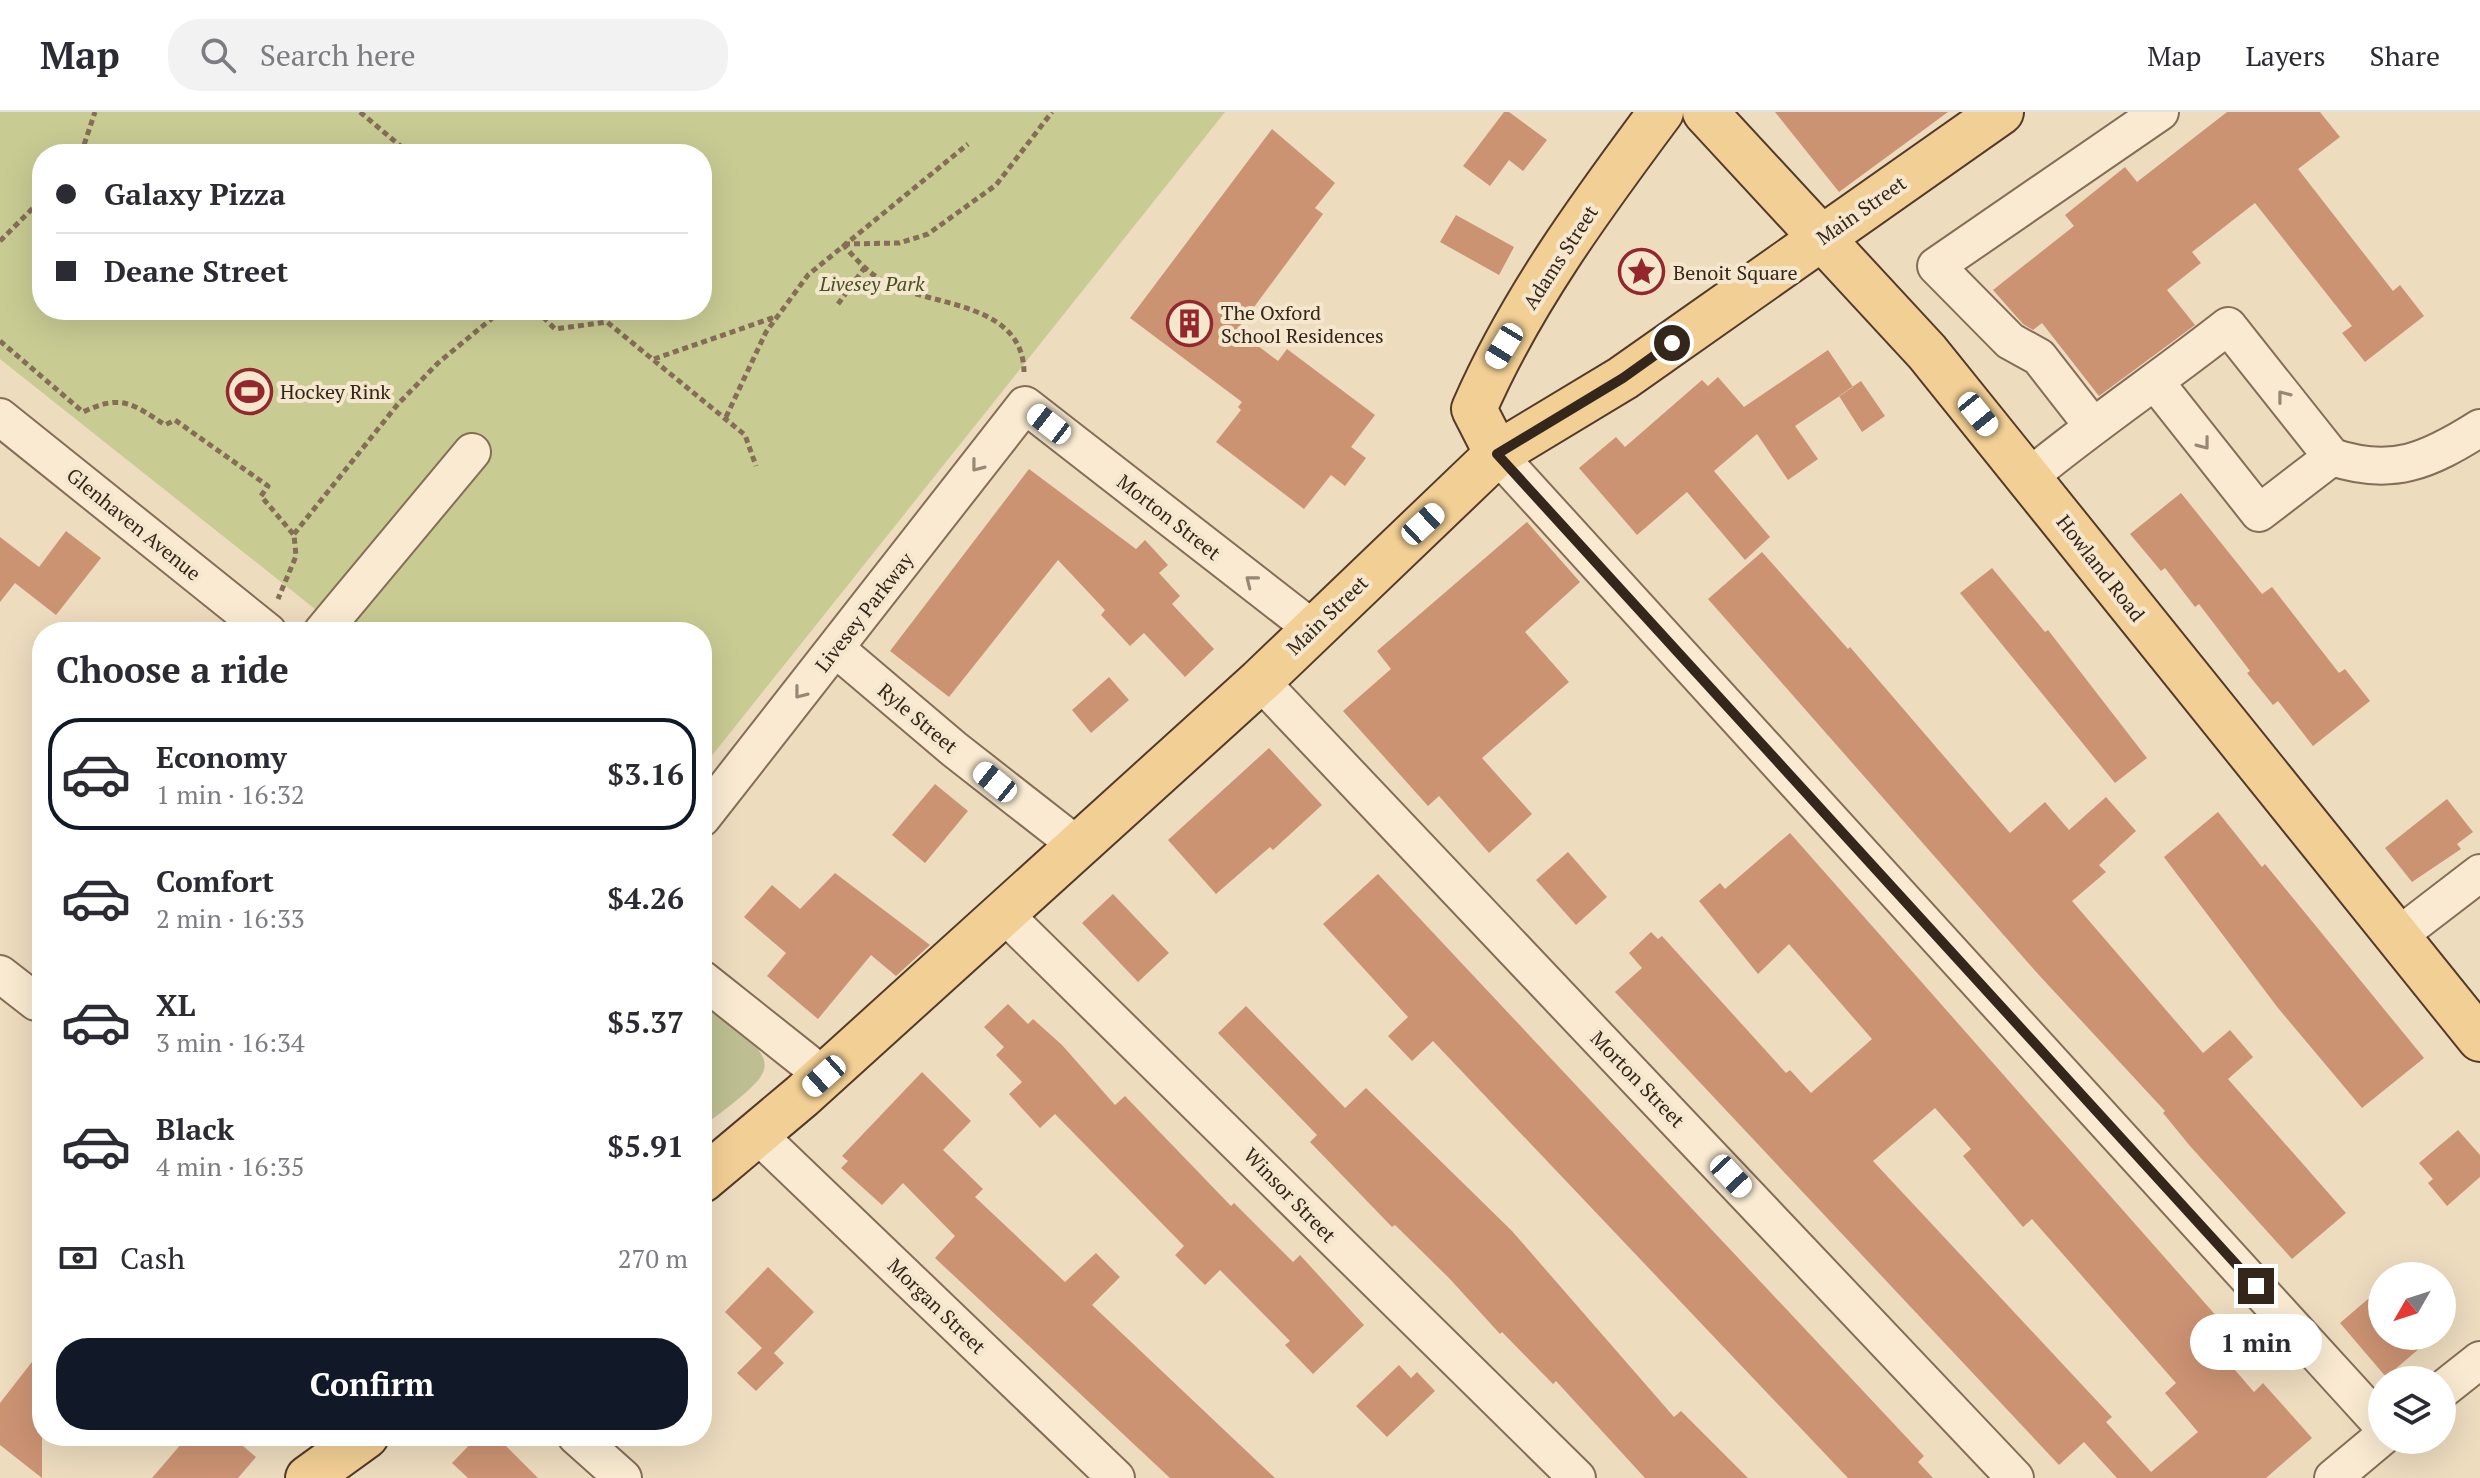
<!DOCTYPE html>
<html lang="en">
<head>
<meta charset="utf-8">
<style>
	:root { --surface:#fff; --page:#f2f2f3; --text:#2b2b33; --muted:#7c7c81; --line:#e1e1e2; --accent:#111827 }
	body { margin:0; font-family:"PT Serif",serif; background:var(--page); color:var(--text); height:100vh; display:flex; flex-direction:column; font-size:30px; white-space:nowrap }
	* { box-sizing:border-box; margin:0 }
	p { font-size:26px; color:var(--muted) }
	.icon { flex:none; width:44px; height:44px; fill:none; stroke:currentColor; stroke-width:2; stroke-linecap:round; stroke-linejoin:round }
	.map { position:relative; flex:1; overflow:hidden }
	.drawer { position:absolute; left:32px; top:510px; width:680px; height:824px; display:flex; flex-direction:column; background:var(--surface); border-radius:32px; box-shadow:0 8px 32px #0002 }
	.drawer>* { flex:none }
	.top-card { position:absolute; left:32px; top:32px; width:680px; height:176px; border-radius:32px; box-shadow:0 8px 32px #0002; display:grid; align-content:center; height:176px; padding:0 24px; background:var(--surface) }
	.needle { width:52px; rotate:231deg }
	.fabs { position:absolute; left:2368px; top:1150px; display:grid; gap:16px }
	.fabs a { display:grid; place-items:center; width:88px; height:88px; border-radius:50%; background:var(--surface); box-shadow:0 8px 32px #0002; font-size:40px }
	.end { position:absolute; width:36px; height:36px; margin:-18px; border:10px solid #35261b; background:#fff; box-shadow:0 0 0 4px #fff }
	.from { border-radius:50% }
	.bubble { position:absolute; height:56px; border-radius:28px; background:var(--surface); box-shadow:0 8px 32px #0002; font-size:26px; font-weight:800; line-height:56px; text-align:center }
	.car { position:absolute; width:24px; height:48px; margin:-24px -12px; border-radius:10px; box-shadow:0 0 6px 2px #0007; background:linear-gradient(#fff 24%,#345 0 40%,#fff 0 76%,#345 0 86%,#fff 0) }
	.top-card b { display:flex; align-items:center; gap:28px; height:76px; font-size:30px }
	.top-card b+b { border-top:2px solid var(--line) }
	.top-card i { width:20px; height:20px; background:var(--text) }
	ul { padding:0; list-style:none }
	li { display:flex; align-items:center; gap:24px; height:112px; margin:0 16px 12px; padding:0 8px; border:4px solid transparent; border-radius:32px }
	li div { flex:1 }
	li b { display:block; font-size:30px }
	li em { font-style:normal; font-weight:800 }
	li.on { border-color:var(--accent) }
	li>.icon { width:72px; height:72px; stroke-width:1.5 }
	h2 { padding:0 24px; font-size:36px; line-height:96px }
	.pay { display:flex; align-items:center; gap:20px; height:88px; padding:0 24px; font-size:30px }
	.pay p { margin-inline-start:auto }
	.button { display:flex; gap:16px; margin-top:auto; padding:16px 24px }
	.button a { flex:1; height:92px; border-radius:32px; background:var(--accent); color:#fff; font-size:32px; font-weight:800; line-height:92px; text-align:center }
	header { display:flex; align-items:center; gap:48px; box-sizing:border-box; height:112px; padding:0 40px; background:var(--surface); border-bottom:2px solid var(--line) }
	header strong { font-size:38px }
	nav { display:flex; gap:44px; margin-inline-start:auto; font-size:28px }
	.search { width:560px; height:72px; background:var(--page); display:flex; align-items:center; gap:20px; box-sizing:border-box; padding:0 28px; border-radius:32px; color:var(--muted); font-size:30px }
	.map>svg:first-child { display:block }
</style>
</head>
<body>
<header>
<strong>Map</strong>
<div class="search"><svg class="icon" aria-label="search" viewBox="0 0 24 24"><circle cx="10" cy="10" r="6"/><path d="M15 15l6 6"/></svg>Search here</div>
<nav><a>Map</a><a>Layers</a><a>Share</a></nav>
</header>
<div class="map">
<svg width="2480" height="1366" viewBox="0 0 2480 1366">
	<rect width="100%" height="100%" fill="#eddcbe"/>
	<path fill="#c8cb92" fill-rule="evenodd" d="M0 0H1225L702 656V520H344L0 247ZM42 42H702V198H42Z"/>
	<path fill="#bdbf92" d="M702 888C783 955 788 950 702 1015Z"/>
	<path fill="#cc9373" fill-rule="evenodd" d="M1504 0H1509L1547 28 1523 59 1509 48 1490 74 1463 54Z
		M1775 0H1948L1839 80Z
		M2227 0H2320L2340 25 2298 57 2393 179 2400 173 2424 204 2365 250 2342 221 2352 214 2255 91 2192 140 2201 151 2167 178 2195 213 2099 284 2042 211 2033 218 2023 212 1993 178 2074 114 2065 103 2125 55 2137 70Z
		M1272 17 1335 71 1315 96 1323 102 1237 218 1278 249 1287 237 1375 303 1351 335 1366 346 1345 374 1331 363 1304 397 1216 330 1241 298 1238 295 1242 290 1130 206Z
		M1456 103 1514 135 1499 163 1440 130Z
		M1828 238 1853 275 1795 314 1818 347 1788 368 1757 322 1714 359 1770 425 1745 448 1687 380 1637 423 1579 356 1616 325 1625 335 1702 268 1708 274 1718 265 1744 295Z
		M1861 269 1885 304 1862 320 1839 284Z
		M1029 357 1136 437 1145 428 1168 453 1159 461 1180 484 1172 492 1214 537 1185 565 1144 521 1130 534 1101 503 1105 498 1058 448 949 585 890 539Z
		M2181 381 2262 482 2272 475 2339 561 2345 557 2370 589 2313 634 2278 589 2273 593 2247 561 2250 559 2199 492 2195 495 2165 456 2161 459 2130 422Z
		M1527 410 1580 470 1525 520 1569 570 1482 646 1532 702 1489 741 1439 684 1428 694 1343 599 1391 557 1377 539Z
		M66 419 101 446 56 503 15 471 0 490V425L39 455Z
		M1762 440 1848 537 1850 535 2010 721 2045 690 2069 718 2106 685 2136 719 2099 753 2106 760 2072 789 2203 941 2230 918 2253 945 2228 967 2346 1101 2292 1147 2190 1034 2163 1001 2165 999 2038 862 1708 487Z
		M1992 456 2045 520 2048 518 2147 646 2115 671 1960 481Z
		M1109 565 1129 588 1091 621 1072 598Z
		M1269 636 1322 693 1273 738 1270 735 1216 782 1168 728Z
		M935 672 968 699 925 751 892 723Z
		M2447 687 2473 720 2457 732 2461 737 2412 770 2385 736Z
		M2218 700 2262 755 2265 752 2424 946 2362 996 2278 896 2164 745Z
		M1790 721 2219 1207 2203 1221 2254 1280 2263 1271 2312 1326 2266 1366H2117L2084 1330 2059 1353 1615 880 1642 856 1629 841 1651 820 1658 827 1662 824 1786 961 1790 958 1811 981 1872 927 1789 832 1758 862 1699 789 1720 771 1725 777ZM1935 996 1971 1037 1963 1044 2023 1115 2032 1107 2176 1271 2165 1281 2198 1320 2151 1360 2106 1310 2112 1305 1873 1049Z
		M1568 740 1607 785 1576 813 1536 768Z
		M835 761 930 833 896 864 871 843 818 907 767 864 786 841 744 805 772 773 800 797Z
		M1378 762 1924 1344 1918 1350 1933 1366H1848L1433 929 1412 949 1388 924 1408 905 1323 812Z
		M1113 782 1169 841 1138 870 1082 811Z
		M1008 892 1028 912 1033 907 1062 933 1115 993 1125 984 1231 1094 1234 1091 1293 1150 1300 1143 1364 1213 1313 1262 1285 1233 1290 1229 1220 1158 1205 1173 1175 1143 1184 1134 1055 1002 1040 1016 1009 982 1022 970 996 943 1004 935 984 915Z
		M1246 894 1345 996 1366 976 1512 1119 1674 1305 1681 1299 1748 1366H1645L1556 1269 1553 1272 1502 1220 1500 1222 1449 1166 1395 1113 1392 1115 1310 1030 1317 1023 1218 921Z
		M922 960 971 1009 943 1038 983 1077 975 1085 1065 1170 1096 1141 1120 1165 1092 1193 1275 1366H1170L935 1146 955 1124 903 1071 882 1093 841 1056 848 1049 842 1044Z
		M2458 1018 2480 1043V1065L2447 1094 2428 1071 2433 1067 2419 1051Z
		M768 1155 814 1200 774 1241 784 1251 756 1279 737 1261 762 1236 725 1200Z
		M2382 1175V1224H2434L2386 1265 2340 1211Z
		M42 1237V1366L0 1333V1291Z
		M1399 1253 1411 1266 1417 1260 1435 1279 1387 1325 1356 1294Z
		M188 1324H231L256 1345 238 1366H152Z
		M478 1324H496L538 1366H468L452 1351Z"/>
	<g fill="none" stroke-linecap="round" stroke-linejoin="round">
		<defs>
			<path id="minor" d="M2156 271 2259 401 2332 345
				M0 305 268 520
				M2092 313 2039 245 2010 229 1936 154 2160 0
				M1497 342 2382 1313
				M2029 365C2093 312 2162 266 2228 214L2332 345C2392 365 2428 349 2480 316
				M322 520 472 340
				M835 536 954 637 1078 734
				M1260 569 2015 1366
				M702 706 1025 293 1313 517
				M1003 801 1577 1366
				M2398 824 2480 761
				M0 862 36 890 42 882
				M702 867 824 964
				M757 1022 1116 1366
				M2442 1278 2480 1248
				M576 1324 623 1366
				M2333 1366 2382 1325"/>
			<path id="major" d="M1705 0 1927 240 2480 927
				M1497 342 1474 297C1521 189 1591 94 1661 0
				M702 1068 802 984 1260 569 1497 342 1623 266 2001 0
				M308 1366 366 1324"/>
		</defs>
		<use href="#minor" stroke="#856d57" stroke-width="40"/>
		<use href="#major" stroke="#533b2b" stroke-width="48"/>
		<path stroke="#856d57" stroke-width="5" stroke-dasharray="6 4" stroke-linecap="butt" d="M360 0 410 42
			M81 42 95 0
			M0 129 42 87
			M843 132C856 148 871 164 890 173 937 194 1023 192 1024 260
			M844 132 899 131 928 122 996 73 1052 0
			M838 192 865 155
			M536 198 555 217 607 210 745 323 756 354
			M0 229 83 300C121 282 132 291 165 313L175 308 268 374 261 384 294 423 296 444 278 487
			M654 247 775 205
			M726 305 766 220 808 163 968 32
			M294 422 398 292 438 251 502 198"/>
		<use href="#minor" stroke="#f9ead1" stroke-width="36"/>
		<use href="#major" stroke="#f2cf94" stroke-width="44"/>
	</g>
	<defs><path id="oneway-chevron" d="M-2-3.5L2.5 0L-2 3.5" fill="none" stroke-width="1.6" stroke-linecap="round" stroke-linejoin="round" transform="scale(2)"/></defs>
	<g stroke="#978876">
		<use href="#oneway-chevron" transform="translate(2283 284) rotate(-128)"/>
		<use href="#oneway-chevron" transform="translate(2204 332) rotate(52)"/>
		<use href="#oneway-chevron" transform="translate(977 354) rotate(128)"/>
		<use href="#oneway-chevron" transform="translate(1251 469) rotate(-142)"/>
		<use href="#oneway-chevron" transform="translate(800 581) rotate(128)"/>
	</g>
	<g fill="none" stroke-linecap="round" stroke-linejoin="round">
		<path stroke="#35261b" stroke-width="10" d="M1672 231 1623 266 1497 342 2256 1174"/>
	</g>
	<defs>
		<symbol id="sight-ring" viewBox="-11 -11 22 22"><circle r="9.5" fill="#f5e7cd" stroke="#94272e" stroke-width="1.5"/><path d="M0-6L1.8-2.2L6-1.7L2.9 1.2L3.7 5.4L0 3.3L-3.7 5.4L-2.9 1.2L-6-1.7L-1.8-2.2Z" fill="#94272e"/></symbol>
		<symbol id="building-ring" viewBox="-11 -11 22 22"><circle r="9.5" fill="#f5e7cd" stroke="#94272e" stroke-width="1.5"/><path d="M-4-6H4V6H1V3H-1V6H-4ZM-2.5-4.3h1.7v1.8h-1.7ZM.8-4.3h1.7v1.8H.8ZM-2.5-1h1.7V.8h-1.7ZM.8-1h1.7V.8H.8Z" fill="#94272e"/></symbol>
		<symbol id="stadium-ring" viewBox="-11 -11 22 22"><circle r="9.5" fill="#f5e7cd" stroke="#94272e" stroke-width="1.5"/><path d="M0-5a6.5 5 0 1 0 0 10a6.5 5 0 1 0 0-10ZM-3.5-1.8h7v3.6h-7Z" fill="#94272e"/></symbol>
	</defs>
	<g fill-rule="evenodd">
		<use href="#sight-ring" x="1616" y="134" width="51" height="51"/>
		<use href="#building-ring" x="1164" y="186" width="51" height="51"/>
		<use href="#stadium-ring" x="224" y="254" width="51" height="51"/>
	</g>
	<g text-anchor="middle" dominant-baseline="central" stroke-width="8" stroke-linejoin="round" paint-order="stroke">
		<g font-size="20" fill="#35261b" stroke="#f5e7cd">
			<text transform="translate(1861 98) rotate(-35)">Main Street</text>
			<text transform="translate(1560 145) rotate(-57)">Adams Street</text>
			<text transform="translate(1169 405) rotate(38)">Morton Street</text>
			<text transform="translate(134 412) rotate(39)">Glenhaven Avenue</text>
			<text transform="translate(2101 456) rotate(52)">Howland Road</text>
			<text transform="translate(864 500) rotate(-52)">Livesey Parkway</text>
			<text transform="translate(1327 503) rotate(-44)">Main Street</text>
			<text transform="translate(918 606) rotate(40)">Ryle Street</text>
			<text transform="translate(1638 967) rotate(46)">Morton Street</text>
			<text transform="translate(1290 1083) rotate(46)">Winsor Street</text>
			<text transform="translate(937 1194) rotate(44)">Morgan Street</text>
		</g>
		<g font-size="20" fill="#35261b" stroke="#f5e7cd" text-anchor="start">
			<text x="1673" y="160">Benoit Square</text>
			<text x="1221" y="200">The Oxford<tspan x="1221" dy="23">School Residences</tspan></text>
			<text x="280" y="279">Hockey Rink</text>
		</g>
		<g font-size="20" font-style="italic" fill="#485122" stroke="#f5e7cd">
			<text x="872" y="171">Livesey Park</text>
		</g>
	</g>
</svg>
<div class="fabs">
<a><svg class="needle" viewBox="-14 -14 28 28"><path d="M0-13l5 13h-10z" fill="#e53935"/><path d="M0 13l5-13h-10z" fill="#7c7c81"/></svg></a>
<a><svg class="icon" aria-label="layers" viewBox="0 0 24 24"><path d="M12 4l9 5-9 5-9-5zM3 14l9 5 9-5"/></svg></a>
</div>
<i class="end from" style="left:1672px;top:231px"></i>
<i class="end" style="left:2256px;top:1174px"></i>
<div class="bubble" style="left:2190px;top:1202px;width:132px">1 min</div>
<i class="car" style="left:1504px;top:234px;rotate:211deg"></i>
<i class="car" style="left:1978px;top:302px;rotate:141deg"></i>
<i class="car" style="left:1049px;top:312px;rotate:308deg"></i>
<i class="car" style="left:1423px;top:412px;rotate:47deg"></i>
<i class="car" style="left:995px;top:670px;rotate:309deg"></i>
<i class="car" style="left:824px;top:964px;rotate:228deg"></i>
<i class="car" style="left:1731px;top:1064px;rotate:137deg"></i>
<div class="top-card">
<b><i class="from"></i>Galaxy Pizza</b>
<b><i></i>Deane Street</b>
</div>
<section class="drawer">
<h2>Choose a ride</h2>
<ul>
<li class="on"><svg class="icon" aria-label="car" viewBox="0 0 24 24"><path d="M5 17H2v-5l4-1 3-4h7l3 4 3 1v5h-3M9 17h6M6 11h13"/><circle cx="7" cy="17" r="2"/><circle cx="17" cy="17" r="2"/></svg><div><b>Economy</b><p>1 min · 16:32</p></div><em>$3.16</em></li>
<li><svg class="icon" aria-label="car" viewBox="0 0 24 24"><path d="M5 17H2v-5l4-1 3-4h7l3 4 3 1v5h-3M9 17h6M6 11h13"/><circle cx="7" cy="17" r="2"/><circle cx="17" cy="17" r="2"/></svg><div><b>Comfort</b><p>2 min · 16:33</p></div><em>$4.26</em></li>
<li><svg class="icon" aria-label="car" viewBox="0 0 24 24"><path d="M5 17H2v-5l4-1 3-4h7l3 4 3 1v5h-3M9 17h6M6 11h13"/><circle cx="7" cy="17" r="2"/><circle cx="17" cy="17" r="2"/></svg><div><b>XL</b><p>3 min · 16:34</p></div><em>$5.37</em></li>
<li><svg class="icon" aria-label="car" viewBox="0 0 24 24"><path d="M5 17H2v-5l4-1 3-4h7l3 4 3 1v5h-3M9 17h6M6 11h13"/><circle cx="7" cy="17" r="2"/><circle cx="17" cy="17" r="2"/></svg><div><b>Black</b><p>4 min · 16:35</p></div><em>$5.91</em></li>
</ul>
<div class="pay"><svg class="icon" aria-label="cash" viewBox="0 0 24 24"><path d="M3 7h18v10H3z"/><circle cx="12" cy="12" r="2"/></svg>Cash<p>270 m</p></div>
<div class="button"><a>Confirm</a></div>
</section>
</div>
</body>
</html>
